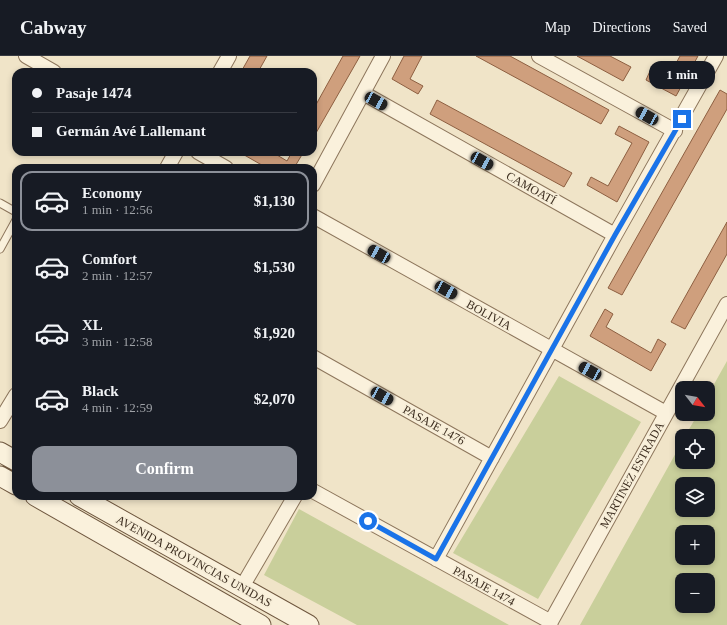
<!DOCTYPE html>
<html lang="en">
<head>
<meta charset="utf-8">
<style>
	:root { --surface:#171b24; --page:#20242c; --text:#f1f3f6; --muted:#9ea1a6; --line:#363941; --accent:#8c9099 }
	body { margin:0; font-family:Georgia,serif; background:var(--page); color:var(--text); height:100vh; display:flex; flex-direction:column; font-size:15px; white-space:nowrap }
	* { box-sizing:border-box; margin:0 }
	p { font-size:13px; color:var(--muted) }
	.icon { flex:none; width:22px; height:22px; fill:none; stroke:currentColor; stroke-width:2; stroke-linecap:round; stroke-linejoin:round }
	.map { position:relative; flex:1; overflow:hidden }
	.sheet { position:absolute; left:12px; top:108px; width:305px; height:336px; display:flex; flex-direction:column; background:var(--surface); border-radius:12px; box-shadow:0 2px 6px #0003 }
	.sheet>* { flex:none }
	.guide { position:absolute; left:12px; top:12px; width:305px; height:88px; border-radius:12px; box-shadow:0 2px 6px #0003; display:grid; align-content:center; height:88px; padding:0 20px; background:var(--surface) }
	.needle { width:26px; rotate:121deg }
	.buttons { position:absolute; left:675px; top:325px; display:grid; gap:8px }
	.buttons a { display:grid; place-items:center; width:40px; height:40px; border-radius:8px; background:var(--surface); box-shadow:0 2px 6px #0003; font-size:20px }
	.end { position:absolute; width:18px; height:18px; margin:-9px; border:5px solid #1a73e8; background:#fff; box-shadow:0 0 0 2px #fff }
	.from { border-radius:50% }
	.bubble { position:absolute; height:28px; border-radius:12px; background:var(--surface); box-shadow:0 2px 6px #0003; font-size:13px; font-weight:800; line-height:28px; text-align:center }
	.car { position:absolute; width:12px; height:24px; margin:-12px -6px; border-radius:5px; box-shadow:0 0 3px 1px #0007; background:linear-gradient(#222 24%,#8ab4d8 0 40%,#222 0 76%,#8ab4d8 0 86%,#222 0) }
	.guide b { display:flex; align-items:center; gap:14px; height:38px; font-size:15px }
	.guide b+b { border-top:1px solid var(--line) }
	.guide i { width:10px; height:10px; background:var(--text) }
	ul { padding:7px 0 0; list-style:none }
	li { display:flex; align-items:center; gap:12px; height:60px; margin:0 8px 6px; padding:0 12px; border:2px solid transparent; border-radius:12px }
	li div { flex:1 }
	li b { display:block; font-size:15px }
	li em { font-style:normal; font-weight:800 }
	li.active { border-color:var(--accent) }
	li>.icon { width:36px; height:36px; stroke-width:1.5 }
	.primary-button { display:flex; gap:8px; margin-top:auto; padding:8px 20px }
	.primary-button a { flex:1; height:46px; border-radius:12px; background:var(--accent); color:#fff; font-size:16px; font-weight:800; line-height:46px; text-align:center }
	header { display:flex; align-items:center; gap:24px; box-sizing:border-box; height:56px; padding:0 20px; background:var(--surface); border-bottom:1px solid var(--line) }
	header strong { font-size:19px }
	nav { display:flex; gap:22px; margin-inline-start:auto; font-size:14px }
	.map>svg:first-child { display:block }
</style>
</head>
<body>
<header>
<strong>Cabway</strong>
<nav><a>Map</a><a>Directions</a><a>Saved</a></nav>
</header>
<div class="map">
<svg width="727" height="569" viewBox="0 0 727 569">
	<rect width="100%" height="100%" fill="#f0e4c8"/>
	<path fill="#c9cf9b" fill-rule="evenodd" d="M727 305V569H580L682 386V406H708V380H685L698 358H708V339ZM682 428H708V454H682ZM682 476H708V502H682ZM682 524H708V550H682Z
		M559 320 641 366 538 543 453 497Z
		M299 453 509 569H357L264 519Z"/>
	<path fill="#cf9f7d" stroke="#8d5f41" d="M250 0H267L258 16H241Z
		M343 0H360L316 77 313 75V54Z
		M404 0H422L410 23 423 30 418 38 392 23Z
		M476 0H510L609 54 601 68Z
		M577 0H610L631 11 623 25Z
		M680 0H698L676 40 646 24 650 15 667 24Z
		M720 34 727 38V53L622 239 608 232Z
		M437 44 572 117 564 131 430 58Z
		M619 70 649 86 617 146 587 129 591 121 608 130 632 87 615 78Z
		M239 96H272L287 105 292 96 303 97 294 112H267Z
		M727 166V198L685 273 671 266Z
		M605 253 613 258 606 271 651 297 658 283 666 288 651 315 590 280Z"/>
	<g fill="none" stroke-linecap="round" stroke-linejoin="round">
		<defs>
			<path id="lane" d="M0 147 16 156
				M0 193 16 164"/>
			<path id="street" d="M26 0 54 16
				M539 0 675 75
				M220 16 229 0
				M363 37 615 179
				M198 96 226 112
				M167 112 176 96
				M313 129 383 0
				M313 160 666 357
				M313 301 492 402
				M0 365 16 339
				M313 435 551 566
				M436 503 615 179 716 0
				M242 531 295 440
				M549 569 727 248"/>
			<path id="secondary" d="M0 396 16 405
				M0 420 16 429
				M35 440 261 569
				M79 440 309 569"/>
		</defs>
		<use href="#lane" stroke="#8d765c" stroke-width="9"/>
		<use href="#street" stroke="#8d765c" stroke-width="16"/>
		<use href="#secondary" stroke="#6f573f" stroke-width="21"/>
		<use href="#lane" stroke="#faf1dc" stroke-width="7"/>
		<use href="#street" stroke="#faf1dc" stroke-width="14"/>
		<use href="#secondary" stroke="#faf1dc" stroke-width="19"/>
	</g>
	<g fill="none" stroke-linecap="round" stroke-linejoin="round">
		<path stroke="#1a73e8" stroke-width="5" d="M368 465 436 503 615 179 682 63"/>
	</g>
	<g text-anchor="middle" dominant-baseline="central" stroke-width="3.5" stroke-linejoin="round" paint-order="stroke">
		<g font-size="12" fill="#3d2e20" stroke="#f7eed8">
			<text transform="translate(531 132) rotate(29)">CAMOATÍ</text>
			<text transform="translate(489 259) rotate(29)">BOLIVIA</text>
			<text transform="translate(434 369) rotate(29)">PASAJE 1476</text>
			<text transform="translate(632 419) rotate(-61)">MARTINEZ ESTRADA</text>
			<text transform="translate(194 505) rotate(29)">AVENIDA PROVINCIAS UNIDAS</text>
			<text transform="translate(484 530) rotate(29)">PASAJE 1474</text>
		</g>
	</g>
</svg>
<div class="buttons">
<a><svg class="needle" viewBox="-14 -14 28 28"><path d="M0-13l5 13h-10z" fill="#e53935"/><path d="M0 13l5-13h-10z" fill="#9ea1a6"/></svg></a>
<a><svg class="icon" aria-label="locate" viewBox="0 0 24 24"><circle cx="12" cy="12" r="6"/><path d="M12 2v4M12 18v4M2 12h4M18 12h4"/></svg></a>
<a><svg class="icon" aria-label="layers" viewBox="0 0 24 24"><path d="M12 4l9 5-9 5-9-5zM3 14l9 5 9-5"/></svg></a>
<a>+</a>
<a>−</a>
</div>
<i class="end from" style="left:368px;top:465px"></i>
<i class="end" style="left:682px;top:63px"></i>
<div class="bubble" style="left:649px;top:5px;width:66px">1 min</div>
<i class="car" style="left:376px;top:45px;rotate:119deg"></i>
<i class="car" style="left:647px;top:60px;rotate:299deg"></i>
<i class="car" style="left:482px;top:105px;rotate:119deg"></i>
<i class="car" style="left:379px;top:198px;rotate:299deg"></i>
<i class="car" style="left:446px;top:234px;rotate:119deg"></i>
<i class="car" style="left:590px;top:315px;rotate:299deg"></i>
<i class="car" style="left:382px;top:340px;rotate:119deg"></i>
<div class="guide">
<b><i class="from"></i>Pasaje 1474</b>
<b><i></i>Germán Avé Lallemant</b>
</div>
<section class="sheet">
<ul>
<li class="active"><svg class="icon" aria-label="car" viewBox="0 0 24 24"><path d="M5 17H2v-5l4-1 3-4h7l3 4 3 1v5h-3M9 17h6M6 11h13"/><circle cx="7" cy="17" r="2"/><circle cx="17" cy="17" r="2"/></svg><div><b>Economy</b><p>1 min · 12:56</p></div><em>$1,130</em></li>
<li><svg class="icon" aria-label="car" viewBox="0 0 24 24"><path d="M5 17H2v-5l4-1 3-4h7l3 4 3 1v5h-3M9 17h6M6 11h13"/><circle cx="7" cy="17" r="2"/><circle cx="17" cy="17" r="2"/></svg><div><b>Comfort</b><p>2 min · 12:57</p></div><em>$1,530</em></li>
<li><svg class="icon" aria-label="car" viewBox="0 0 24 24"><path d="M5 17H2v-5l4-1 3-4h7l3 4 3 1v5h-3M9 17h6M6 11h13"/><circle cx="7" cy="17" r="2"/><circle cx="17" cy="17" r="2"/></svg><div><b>XL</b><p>3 min · 12:58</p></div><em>$1,920</em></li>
<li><svg class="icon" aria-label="car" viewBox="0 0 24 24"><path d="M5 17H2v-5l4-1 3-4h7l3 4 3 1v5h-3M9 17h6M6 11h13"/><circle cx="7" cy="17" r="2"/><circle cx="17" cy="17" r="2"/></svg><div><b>Black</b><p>4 min · 12:59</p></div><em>$2,070</em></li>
</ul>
<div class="primary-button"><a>Confirm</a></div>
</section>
</div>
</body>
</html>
